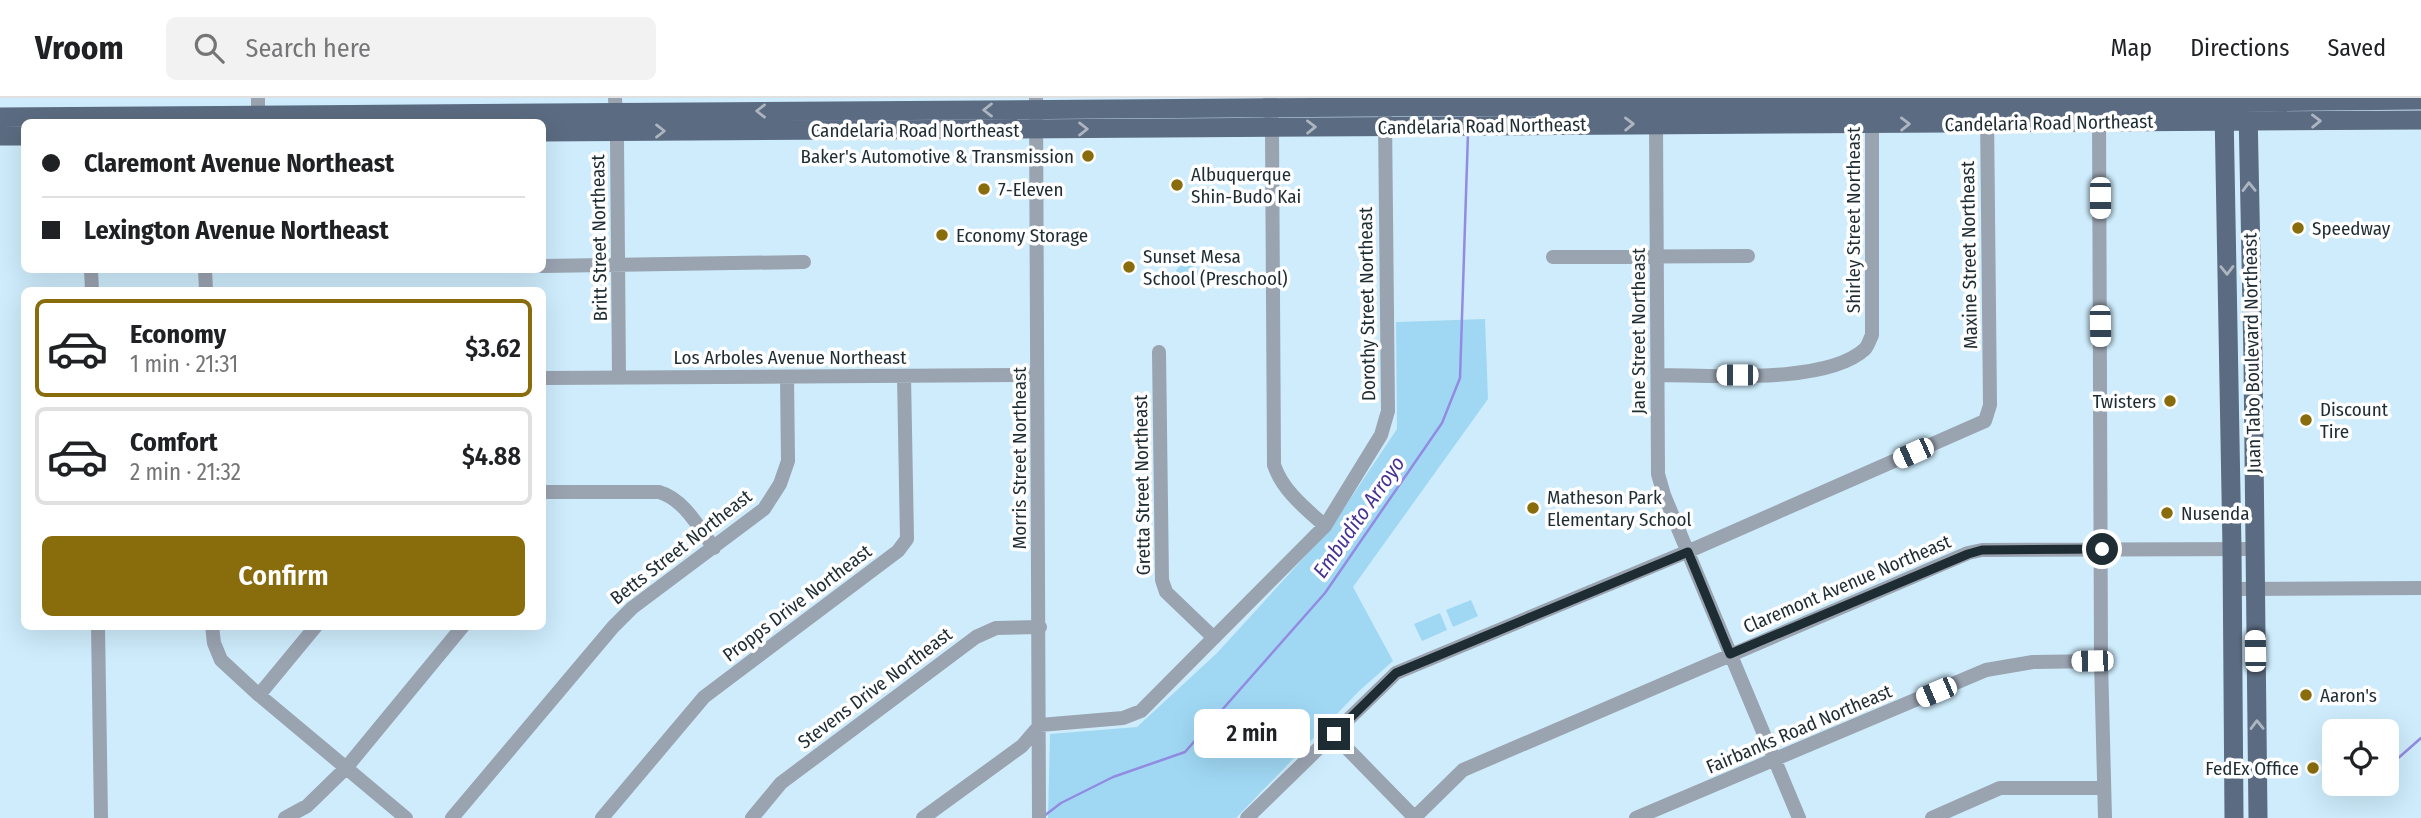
<!DOCTYPE html>
<html lang="en">
<head>
<meta charset="utf-8">
<style>
	:root { --surface:#fff; --page:#f2f2f2; --text:#202124; --muted:#757577; --line:#e0e0e0; --accent:#896c0c }
	body { margin:0; font-family:"Fira Sans Condensed",sans-serif; background:var(--page); color:var(--text); height:100vh; display:flex; flex-direction:column; font-size:26px; white-space:nowrap }
	* { box-sizing:border-box; margin:0 }
	p { font-size:23px; color:var(--muted) }
	.icon { flex:none; width:38px; height:38px; fill:none; stroke:currentColor; stroke-width:2; stroke-linecap:round; stroke-linejoin:round }
	.map { position:relative; flex:1; overflow:hidden }
	.drawer { position:absolute; left:21px; top:189px; width:525px; height:343px; display:flex; flex-direction:column; background:var(--surface); border-radius:10px; box-shadow:0 7px 28px #0002 }
	.drawer>* { flex:none }
	.top-card { position:absolute; left:21px; top:21px; width:525px; height:154px; border-radius:10px; box-shadow:0 7px 28px #0002; display:grid; align-content:center; height:154px; padding:0 21px; background:var(--surface) }
	.fabs { position:absolute; left:2322px; top:621px; display:grid; gap:14px }
	.fabs a { display:grid; place-items:center; width:77px; height:77px; border-radius:10px; background:var(--surface); box-shadow:0 7px 28px #0002; font-size:35px }
	.end { position:absolute; width:32px; height:32px; margin:-16px; border:9px solid #1e2c33; background:#fff; box-shadow:0 0 0 4px #fff }
	.from { border-radius:50% }
	.bubble { position:absolute; height:49px; border-radius:10px; background:var(--surface); box-shadow:0 7px 28px #0002; font-size:23px; font-weight:600; line-height:49px; text-align:center }
	.car { position:absolute; width:21px; height:42px; margin:-21px -10px; border-radius:9px; box-shadow:0 0 5px 2px #0007; background:linear-gradient(#fff 24%,#345 0 40%,#fff 0 76%,#345 0 86%,#fff 0) }
	.top-card b { display:flex; align-items:center; gap:24px; height:66px; font-size:26px }
	.top-card b+b { border-top:2px solid var(--line) }
	.top-card i { width:18px; height:18px; background:var(--text) }
	ul { padding:12px 0 0; list-style:none }
	li { display:flex; align-items:center; gap:21px; height:98px; margin:0 14px 10px; padding:0 7px; border:4px solid var(--line); border-radius:10px }
	li div { flex:1 }
	li b { display:block; font-size:26px }
	li em { font-style:normal; font-weight:600 }
	li.selected { border-color:var(--accent) }
	li>.icon { width:63px; height:63px; stroke-width:1.5 }
	.primary-button { display:flex; gap:14px; margin-top:auto; padding:14px 21px }
	.primary-button a { flex:1; height:80px; border-radius:10px; background:var(--accent); color:#fff; font-size:28px; font-weight:600; line-height:80px; text-align:center }
	header { display:flex; align-items:center; gap:42px; box-sizing:border-box; height:98px; padding:0 35px; background:var(--surface); border-bottom:2px solid var(--line) }
	header strong { font-size:33px }
	nav { display:flex; gap:38px; margin-inline-start:auto; font-size:24px }
	.search { width:490px; height:63px; background:var(--page); display:flex; align-items:center; gap:18px; box-sizing:border-box; padding:0 24px; border-radius:10px; color:var(--muted); font-size:26px }
	.map>svg:first-child { display:block }
</style>
</head>
<body>
<header>
<strong>Vroom</strong>
<div class="search"><svg class="icon" aria-label="search" viewBox="0 0 24 24"><circle cx="10" cy="10" r="6"/><path d="M15 15l6 6"/></svg>Search here</div>
<nav><a>Map</a><a>Directions</a><a>Saved</a></nav>
</header>
<div class="map">
<svg width="2421" height="720" viewBox="0 0 2421 720">
	<rect width="100%" height="100%" fill="#ceecfc"/>
	<path fill="#a0d8f4" d="M1175 178a12 12 0 1 1 24 0a12 12 0 1 1-24 0Z
		M1485 221 1488 301 1353 489 1393 563 1359 593 1236 720H1048L1050 636 1137 629 1217 555 1330 431 1397 331 1396 224Z
		M1471 502 1478 518 1453 529 1446 512Z
		M1440 515 1447 532 1422 543 1414 526Z"/>
	<g fill="none" stroke-linecap="round" stroke-linejoin="round">
		<path stroke="#928be1" stroke-width="2.5" d="M2387 670 2421 640
			M1044 718 1061 705 1113 679 1185 654 1325 495 1442 325 1460 280 1468 35"/>
		<path stroke="#9aa3b0" stroke-width="14" d="M258 0V24
			M615 0 617 42 619 279
			M1036 0 1039 720
			M1270 0 1272 30 1274 367C1283 393 1305 410 1325 428
			M2099 15 2101 563 2105 720
			M1659 18 1656 26 1658 376 1664 397 1799 720
			M1553 159 1748 158
			M542 168 804 164
			M91 172 92 192
			M205 172 206 192
			M1159 254 1162 482 1166 494 1214 540
			M1658 277C1710 277 1826 287 1865 251 1868 248 1870 241 1872 237V18
			M542 280 1037 277
			M542 394H659C684 401 699 430 714 450
			M2232 491 2421 490
			M98 528 101 720
			M212 528 214 545 221 562 259 597 406 720
			M259 597 316 528
			M1333 636 1414 719
			M285 720 307 708 346 670 463 528
			M452 720 613 529 632 510 764 411 780 386 788 363 787 279
			M602 720 704 599 898 453 907 441 904 278
			M752 720 781 685 976 539 996 530 1040 529
			M923 720 1022 648 1040 627 1123 620 1141 613 1325 428 1381 337 1388 313 1385 19
			M1247 720 1396 575 1696 450 1985 323 1990 307 1987 16
			M1414 720 1463 672 1968 455 1982 452 2254 451
			M1636 720 1986 572 2033 564 2101 563
			M1932 720 2000 690H2104"/>
		<path stroke="#5b6b81" stroke-width="19" d="M2224 11 2232 451 2234 720
			M2248 11 2253 261 2258 720
			M0 19 1385 9 1987 7 2421 2
			M542 34 2421 22
			M0 38H24"/>
	</g>
	<defs><path id="oneway-chevron" d="M-2-3.5L2.5 0L-2 3.5" fill="none" stroke-width="1.6" stroke-linecap="round" stroke-linejoin="round" transform="scale(1.75)"/></defs>
	<g stroke="#adb5c0">
		<use href="#oneway-chevron" transform="translate(988 12) rotate(180)"/>
		<use href="#oneway-chevron" transform="translate(761 13) rotate(180)"/>
		<use href="#oneway-chevron" transform="translate(2316 23) rotate(-1)"/>
		<use href="#oneway-chevron" transform="translate(1629 26) rotate(-1)"/>
		<use href="#oneway-chevron" transform="translate(1905 26) rotate(-1)"/>
		<use href="#oneway-chevron" transform="translate(1311 29) rotate(-1)"/>
		<use href="#oneway-chevron" transform="translate(1083 31)"/>
		<use href="#oneway-chevron" transform="translate(660 33)"/>
		<use href="#oneway-chevron" transform="translate(2249 89) rotate(-91)"/>
		<use href="#oneway-chevron" transform="translate(2227 172) rotate(89)"/>
		<use href="#oneway-chevron" transform="translate(2257 627) rotate(-91)"/>
	</g>
	<g fill="none" stroke-linecap="round" stroke-linejoin="round">
		<path stroke="#1e2c33" stroke-width="9" d="M1334 636 1396 575 1688 454 1730 556 1968 456 1982 452 2102 451"/>
	</g>
	<g fill="#896c0c" stroke="#fff" stroke-width="2.5">
		<circle cx="1088" cy="58" r="7"/>
		<circle cx="1177" cy="87" r="7"/>
		<circle cx="984" cy="91" r="7"/>
		<circle cx="2298" cy="130" r="7"/>
		<circle cx="942" cy="137" r="7"/>
		<circle cx="1129" cy="169" r="7"/>
		<circle cx="2170" cy="303" r="7"/>
		<circle cx="2306" cy="322" r="7"/>
		<circle cx="1533" cy="410" r="7"/>
		<circle cx="2167" cy="415" r="7"/>
		<circle cx="2306" cy="597" r="7"/>
		<circle cx="2313" cy="670" r="7"/>
	</g>
	<g text-anchor="middle" dominant-baseline="central" stroke-width="7" stroke-linejoin="round" paint-order="stroke">
		<g font-size="19" fill="#1e2c33" stroke="#fff">
			<text transform="translate(2049 25) rotate(-1)">Candelaria Road Northeast</text>
			<text transform="translate(1482 28) rotate(-1)">Candelaria Road Northeast</text>
			<text x="915" y="32">Candelaria Road Northeast</text>
			<text transform="translate(1853 122) rotate(-90)">Shirley Street Northeast</text>
			<text transform="translate(599 140) rotate(-91)">Britt Street Northeast</text>
			<text transform="translate(1969 157) rotate(-91)">Maxine Street Northeast</text>
			<text transform="translate(1367 206) rotate(-91)">Dorothy Street Northeast</text>
			<text transform="translate(1638 233) rotate(-90)">Jane Street Northeast</text>
			<text transform="translate(2252 255) rotate(-91)">Juan Tabo Boulevard Northeast</text>
			<text x="790" y="259">Los Arboles Avenue Northeast</text>
			<text transform="translate(1019 360) rotate(-90)">Morris Street Northeast</text>
			<text transform="translate(1142 387) rotate(-91)">Gretta Street Northeast</text>
			<text transform="translate(681 449) rotate(-38)">Betts Street Northeast</text>
			<text transform="translate(1847 486) rotate(-23)">Claremont Avenue Northeast</text>
			<text transform="translate(797 505) rotate(-37)">Propps Drive Northeast</text>
			<text transform="translate(875 590) rotate(-37)">Stevens Drive Northeast</text>
			<text transform="translate(1799 631) rotate(-23)">Fairbanks Road Northeast</text>
		</g>
		<g font-size="19" fill="#1e2c33" stroke="#fff" text-anchor="start">
			<text x="1074" y="58" text-anchor="end">Baker's Automotive &amp; Transmission</text>
			<text x="1191" y="76">Albuquerque<tspan x="1191" dy="22">Shin-Budo Kai</tspan></text>
			<text x="998" y="91">7-Eleven</text>
			<text x="2312" y="130">Speedway</text>
			<text x="956" y="137">Economy Storage</text>
			<text x="1143" y="158">Sunset Mesa<tspan x="1143" dy="22">School (Preschool)</tspan></text>
			<text x="2156" y="303" text-anchor="end">Twisters</text>
			<text x="2320" y="311">Discount<tspan x="2320" dy="22">Tire</tspan></text>
			<text x="1547" y="399">Matheson Park<tspan x="1547" dy="22">Elementary School</tspan></text>
			<text x="2181" y="415">Nusenda</text>
			<text x="2320" y="597">Aaron's</text>
			<text x="2299" y="670" text-anchor="end">FedEx Office</text>
		</g>
		<g font-size="21" font-style="italic" fill="#463395" stroke="#fff">
			<text transform="translate(1359 419) rotate(-55)">Embudito Arroyo</text>
		</g>
	</g>
</svg>
<div class="fabs">
<a><svg class="icon" aria-label="locate" viewBox="0 0 24 24"><circle cx="12" cy="12" r="6"/><path d="M12 2v4M12 18v4M2 12h4M18 12h4"/></svg></a>
</div>
<i class="end from" style="left:2102px;top:451px"></i>
<i class="end" style="left:1334px;top:636px"></i>
<div class="bubble" style="left:1194px;top:611px;width:116px">2 min</div>
<i class="car" style="left:2100px;top:100px;rotate:180deg"></i>
<i class="car" style="left:2100px;top:228px;rotate:179deg"></i>
<i class="car" style="left:1737px;top:277px;rotate:270deg"></i>
<i class="car" style="left:1913px;top:355px;rotate:246deg"></i>
<i class="car" style="left:2255px;top:553px;rotate:359deg"></i>
<i class="car" style="left:2092px;top:563px;rotate:269deg"></i>
<i class="car" style="left:1936px;top:594px;rotate:247deg"></i>
<div class="top-card">
<b><i class="from"></i>Claremont Avenue Northeast</b>
<b><i></i>Lexington Avenue Northeast</b>
</div>
<section class="drawer">
<ul>
<li class="selected"><svg class="icon" aria-label="car" viewBox="0 0 24 24"><path d="M5 17H2v-5l4-1 3-4h7l3 4 3 1v5h-3M9 17h6M6 11h13"/><circle cx="7" cy="17" r="2"/><circle cx="17" cy="17" r="2"/></svg><div><b>Economy</b><p>1 min · 21:31</p></div><em>$3.62</em></li>
<li><svg class="icon" aria-label="car" viewBox="0 0 24 24"><path d="M5 17H2v-5l4-1 3-4h7l3 4 3 1v5h-3M9 17h6M6 11h13"/><circle cx="7" cy="17" r="2"/><circle cx="17" cy="17" r="2"/></svg><div><b>Comfort</b><p>2 min · 21:32</p></div><em>$4.88</em></li>
</ul>
<div class="primary-button"><a>Confirm</a></div>
</section>
</div>
</body>
</html>
